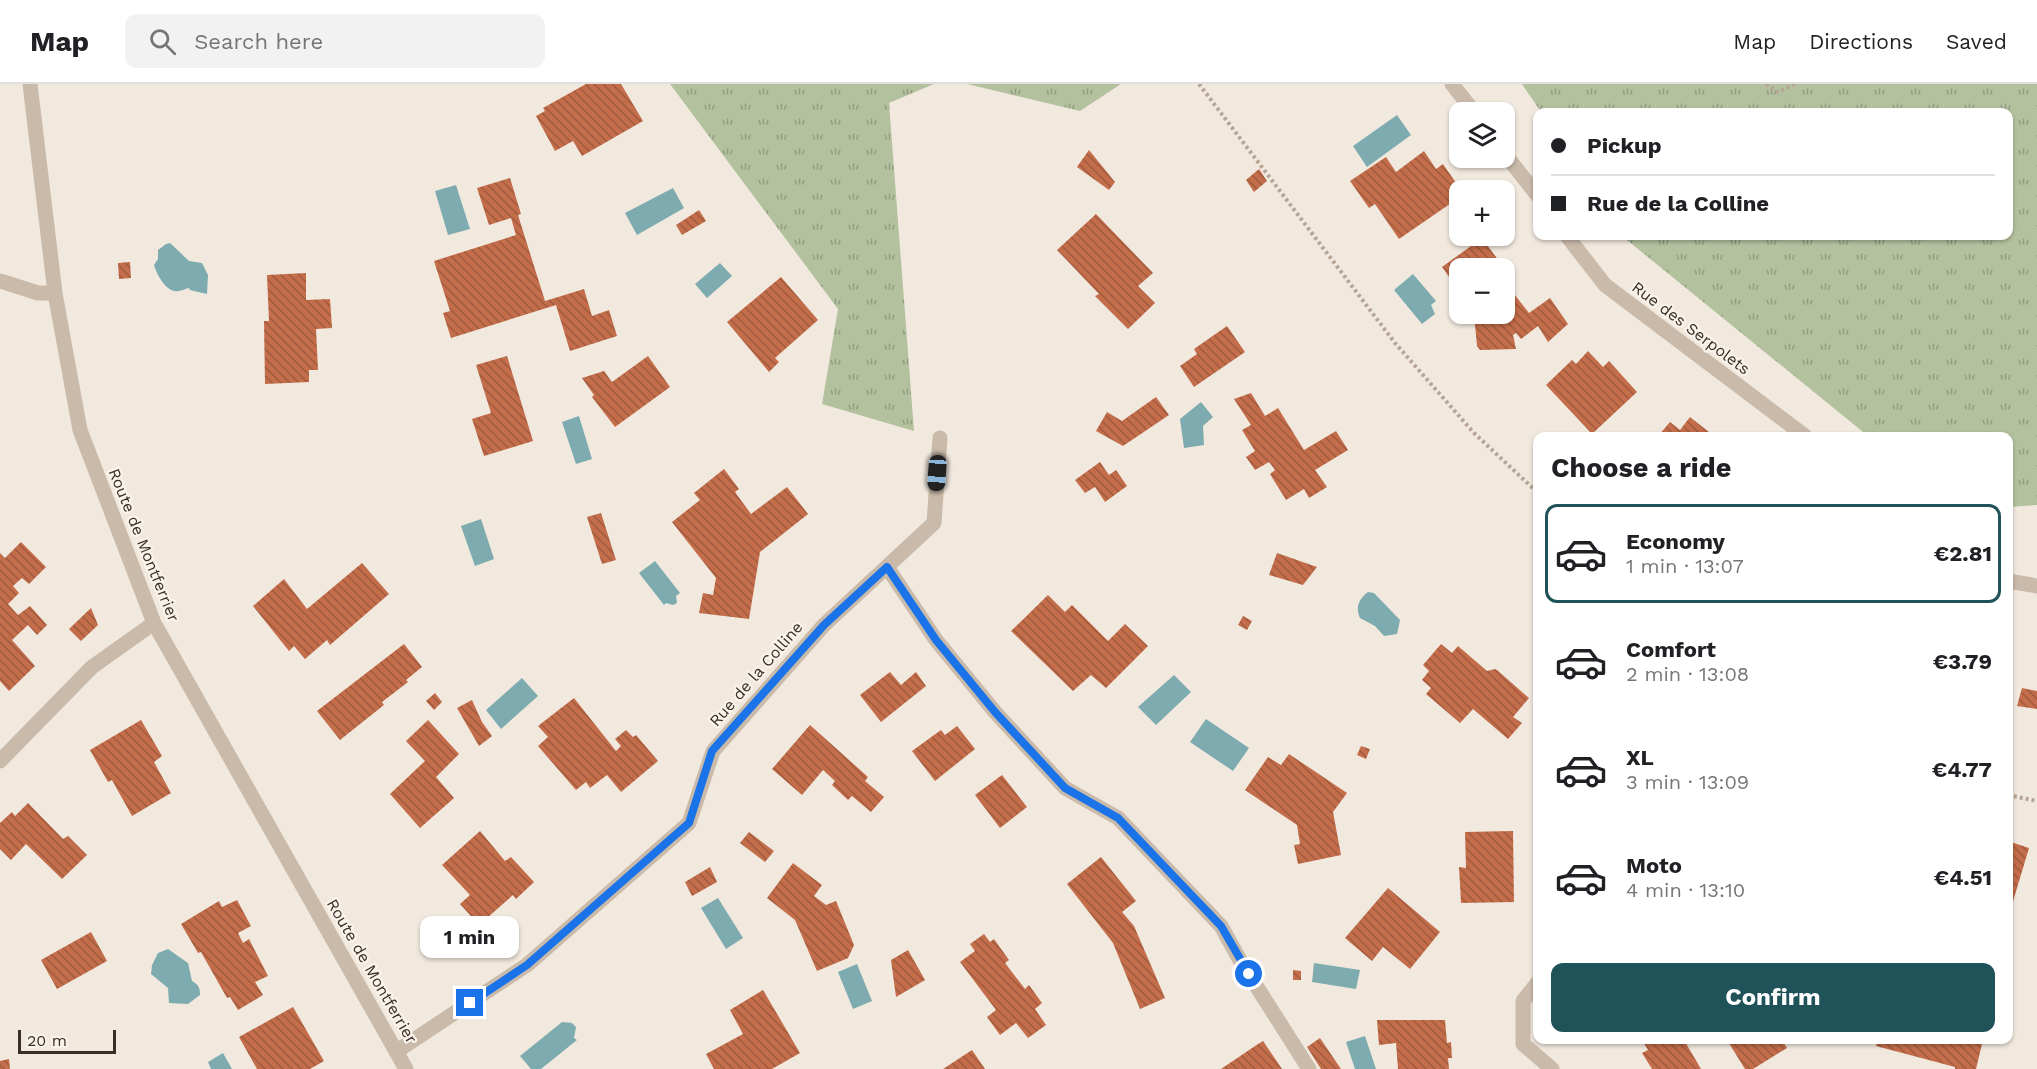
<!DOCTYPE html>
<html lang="en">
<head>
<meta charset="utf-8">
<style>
	:root { --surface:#fff; --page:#f2f2f2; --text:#202124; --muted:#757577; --line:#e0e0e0; --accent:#1f5259 }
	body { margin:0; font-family:"Work Sans",sans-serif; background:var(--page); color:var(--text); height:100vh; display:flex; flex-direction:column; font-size:22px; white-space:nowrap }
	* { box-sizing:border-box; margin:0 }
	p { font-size:20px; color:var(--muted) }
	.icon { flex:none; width:33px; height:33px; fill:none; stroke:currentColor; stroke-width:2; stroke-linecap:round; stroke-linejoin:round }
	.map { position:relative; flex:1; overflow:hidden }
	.details { position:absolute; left:1533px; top:348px; width:480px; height:612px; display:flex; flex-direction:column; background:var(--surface); border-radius:12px; box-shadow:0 2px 4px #0004 }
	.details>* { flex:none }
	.guide { position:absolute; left:1533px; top:24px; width:480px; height:132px; border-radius:12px; box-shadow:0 2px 4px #0004; display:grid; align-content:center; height:132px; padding:0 18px; background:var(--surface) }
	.fabs { position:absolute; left:1449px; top:18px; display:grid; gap:12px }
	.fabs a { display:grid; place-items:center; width:66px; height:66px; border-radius:12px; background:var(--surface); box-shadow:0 2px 4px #0004; font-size:30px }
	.scale { position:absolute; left:18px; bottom:15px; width:98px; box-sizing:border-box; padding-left:6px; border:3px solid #382e29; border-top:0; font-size:16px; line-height:21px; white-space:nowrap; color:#382e29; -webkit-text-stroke:4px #faf3ea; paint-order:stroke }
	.end { position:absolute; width:27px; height:27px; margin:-14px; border:8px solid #1a73e8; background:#fff; box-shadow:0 0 0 3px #fff }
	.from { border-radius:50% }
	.bubble { position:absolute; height:42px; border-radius:12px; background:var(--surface); box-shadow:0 2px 4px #0004; font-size:20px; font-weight:700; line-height:42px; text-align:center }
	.car { position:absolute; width:18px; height:36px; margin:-18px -9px; border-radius:8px; box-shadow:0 0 4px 2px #0007; background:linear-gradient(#222 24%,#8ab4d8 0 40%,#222 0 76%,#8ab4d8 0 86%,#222 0) }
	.guide b { display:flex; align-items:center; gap:21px; height:57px; font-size:22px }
	.guide b+b { border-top:2px solid var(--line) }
	.guide i { width:15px; height:15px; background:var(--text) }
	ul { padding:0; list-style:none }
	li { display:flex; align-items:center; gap:18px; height:99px; margin:0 12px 9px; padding:0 6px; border:3px solid transparent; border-radius:12px }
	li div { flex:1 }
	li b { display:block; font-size:22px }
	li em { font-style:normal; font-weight:700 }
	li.current { border-color:var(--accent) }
	li>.icon { width:54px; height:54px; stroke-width:1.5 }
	h2 { padding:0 18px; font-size:27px; line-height:72px }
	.cta { display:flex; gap:12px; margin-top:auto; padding:12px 18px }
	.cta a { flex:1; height:69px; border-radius:12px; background:var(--accent); color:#fff; font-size:24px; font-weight:700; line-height:69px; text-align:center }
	header { display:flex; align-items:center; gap:36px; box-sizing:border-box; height:84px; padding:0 30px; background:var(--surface); border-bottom:2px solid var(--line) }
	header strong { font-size:28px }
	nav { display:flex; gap:33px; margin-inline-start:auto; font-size:21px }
	.search { width:420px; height:54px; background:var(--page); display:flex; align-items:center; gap:15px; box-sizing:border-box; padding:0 21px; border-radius:12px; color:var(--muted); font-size:22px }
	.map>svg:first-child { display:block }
</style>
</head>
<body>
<header>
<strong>Map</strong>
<div class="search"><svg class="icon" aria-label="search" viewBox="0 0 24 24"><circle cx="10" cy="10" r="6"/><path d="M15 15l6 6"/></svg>Search here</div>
<nav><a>Map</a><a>Directions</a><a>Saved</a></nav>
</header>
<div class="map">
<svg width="2037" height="985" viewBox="0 0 2037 985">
	<defs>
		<pattern id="grass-tufts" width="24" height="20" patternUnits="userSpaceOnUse" patternTransform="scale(1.5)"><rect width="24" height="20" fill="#b4c19e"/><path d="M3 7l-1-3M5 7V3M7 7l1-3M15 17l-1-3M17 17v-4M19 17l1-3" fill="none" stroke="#939d81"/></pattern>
		<pattern id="building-back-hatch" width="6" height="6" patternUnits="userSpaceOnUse" patternTransform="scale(1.5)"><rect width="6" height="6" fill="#c46d4a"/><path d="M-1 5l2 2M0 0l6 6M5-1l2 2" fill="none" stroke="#a05a3e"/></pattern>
	</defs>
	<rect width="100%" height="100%" fill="#f2e9de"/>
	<path fill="url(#grass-tufts)" d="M670 0H934L889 19 914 347 822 320 838 225Z
		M967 0H1121L1080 27Z
		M1522 0H2037V421L2009 423 2008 352H1868L1622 152H2008V28H1541Z"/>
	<path fill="#7dabaf" d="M1397 31 1411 51 1367 83 1353 62Z
		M456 101 470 145 448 151 435 107Z
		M673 104 684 124 637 151 625 129Z
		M170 159 189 177 202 179 208 191 207 210 190 206 189 204C185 205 179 208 175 207 165 206 156 189 154 181L158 175V166L166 160Z
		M720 179 732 192 707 214 695 200Z
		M1413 190 1436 217 1431 221 1435 230 1422 240 1394 206Z
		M1201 318 1213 333 1203 342 1204 361 1184 364 1180 335Z
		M579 332 592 375 576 380 562 338Z
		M481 435 494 475 475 482 461 442Z
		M655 477 680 509 676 512 677 519 673 521 666 519 664 521 639 489Z
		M1368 508 1374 509 1400 536 1397 550 1384 552 1375 542 1360 534C1355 523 1359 515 1368 508Z
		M1174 591 1191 608 1156 641 1138 623Z
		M522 594 538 612 501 645 486 626Z
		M1206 635 1249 664 1233 687 1190 658Z
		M718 814 743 854 726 865 701 824Z
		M168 865 188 879 192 897C199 901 200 904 200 911L188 920 169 919 168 904 151 890 152 881 158 869Z
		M1314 879 1360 886 1356 905 1312 898Z
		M857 880 872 917 853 925 838 888Z
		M562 938 572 939 576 943 574 954 577 956 541 985H531L520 972Z
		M1365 952 1376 985H1355L1346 958Z
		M223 969 232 985H211L208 978Z"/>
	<path fill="url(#building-back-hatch)" d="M586 0H621L643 37 582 72 573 57 555 67 536 32 545 27 543 24Z
		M1089 66 1115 98 1109 106 1077 83Z
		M1424 67 1436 85 1443 80 1461 106 1460 113 1399 155 1375 120 1369 124 1350 97 1386 73 1396 88Z
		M1259 85 1267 97 1254 108 1246 96Z
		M510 94 521 130 518 131 545 217 584 205 592 232 609 226 617 252 570 267 556 221 451 254 443 229 450 227 434 177 516 151 511 134 489 141 477 104Z
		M699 126 706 137 682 151 676 141Z
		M1096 130 1153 189 1138 202 1155 219 1128 245 1095 212 1099 210 1057 166Z
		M1482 154 1504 184H1460V208L1442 183Z
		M130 178 131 194 119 195 118 179Z
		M306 189V216L330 215 332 244 316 245 318 286H309V298L265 300 264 237H269L267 191Z
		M781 193 818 236 775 274 779 278 769 288 727 238Z
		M1504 197 1529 229 1550 214 1568 240 1548 258 1538 242 1521 255 1516 249 1513 251 1516 265 1480 266 1477 262 1474 230H1504Z
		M1227 242 1245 268 1194 303 1180 282 1197 270 1194 265Z
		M1588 267 1603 283 1609 277 1637 308 1592 350 1546 301 1572 276 1576 280Z
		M507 272 533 357 484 372 472 335 491 329 476 281Z
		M648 272 670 303 615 343 592 313 594 311 582 294 604 287 612 298Z
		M1251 309 1265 332 1278 324 1304 366 1336 347 1348 366 1315 386 1327 403 1309 414 1304 405 1286 416 1270 390 1275 386 1269 378 1255 386 1246 373 1255 367 1242 346 1251 341 1234 315Z
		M1156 313 1169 331 1123 362 1096 347 1107 328 1122 337Z
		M1690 333 1714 352H1658L1670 338 1680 346Z
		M1100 378 1109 391 1116 386 1127 402 1105 418 1095 403 1085 409 1075 396Z
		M724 385 739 405 735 408 751 430 787 403 808 430 760 468 749 535 699 529 703 509 713 511 716 494 672 438 700 416 694 409Z
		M601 429 616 476 602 480 587 433Z
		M21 458 46 483 29 500 22 494 13 502 19 509 8 520 18 531 30 522 47 541 37 551 28 541 12 556 35 582 9 607 0 597V469L5 474Z
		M1277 469 1317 483 1303 501 1269 491Z
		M362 479 389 510 330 561 327 556 305 575 294 562 289 567 253 522 284 495 307 525Z
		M1048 511 1065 528 1072 521 1108 557 1125 540 1148 562 1106 604 1091 591 1073 607 1011 547Z
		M91 524 98 541 81 557 69 545Z
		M1243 532 1252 537 1247 546 1238 541Z
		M404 560 422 583 406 596 408 598 382 618 384 621 340 656 317 627Z
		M1441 560 1452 569 1458 562 1487 587 1495 585 1497 586 1529 614 1513 633 1522 639 1508 655 1473 625 1460 639 1426 610 1431 604 1422 596 1429 587 1423 581Z
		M890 588 901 601 916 588 926 602 881 638 860 611Z
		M2022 604 2037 607V625L2017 622Z
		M435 609 442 618 434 626 426 617Z
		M574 614 616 667 621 662 615 655 626 646 633 653 636 651 658 677 621 708 607 691 590 704 586 698 576 706 538 662 548 653 538 642Z
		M472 616 482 638 492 652 479 662 457 624Z
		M141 636 162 672 154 678 171 709 132 732 112 696 108 698 90 666Z
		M428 636 459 670 436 693 454 714 420 744 390 710 425 677 406 657Z
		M810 641 868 693 865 697 884 713 871 728 852 712 848 716 832 701 835 697 823 686 802 711 772 685Z
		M957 642 975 665 935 697 912 667 941 646 945 651Z
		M1361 662 1370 665 1366 675 1357 671Z
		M1289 670 1347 709 1333 728 1341 771 1298 780 1294 761 1300 760 1297 741 1245 706 1268 673 1281 681Z
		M1002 691 1027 723 1000 744 975 711Z
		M28 719 63 755 68 752 87 771 62 795 26 760 11 776 0 765V739L12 728 15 732Z
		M480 747 505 777 511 773 534 798 516 815 513 811 479 841 460 820 470 811 442 781Z
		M1513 747 1514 818 1461 819 1459 783 1466 784 1465 748Z
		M749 748 774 767 765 778 740 759Z
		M2008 757 2029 764 2011 824H2008Z
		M1101 773 1136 817 1122 828 1134 842 1165 914 1140 925 1113 859 1067 800Z
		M793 779 822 801 814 812 826 821 836 817 854 861 848 874 817 887 795 836 767 814Z
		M710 783 717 798 692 812 685 798Z
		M1388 804 1440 848 1410 885 1383 863 1372 877 1345 854Z
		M237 816 251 842 238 849 243 859 249 855 268 892 255 898 263 911 238 926 230 913 227 914 201 868 198 869 181 840 219 817 222 823Z
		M91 848 107 877 57 905 41 876Z
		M984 850 990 858 994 855 1009 876 1005 879 1025 905 1029 901 1042 919 1035 925 1046 941 1028 954 1016 939 1000 951 987 933 996 926 960 878 975 867 970 860Z
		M908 866 925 896 896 913 891 876Z
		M1293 886 1301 887V896H1293Z
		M763 906 800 969 772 985H714L706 970 743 950 730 926Z
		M293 923 324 977 310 985H257L239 953Z
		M1377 936H1445L1447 959 1451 958 1452 974H1448L1449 985H1398L1396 959 1379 961Z
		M1320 954 1341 985H1321L1307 963Z
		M1642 956H1684L1701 985H1652L1642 969 1648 966Z
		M1727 956H1782L1787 964 1753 985H1745Z
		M1878 956H1983L1976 985H1955V983L1876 962Z
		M1263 957 1282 985H1221L1255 962Z
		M972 966 985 985H943Z
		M9 975 10 985H0V977Z"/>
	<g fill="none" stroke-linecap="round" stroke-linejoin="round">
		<path stroke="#b6a494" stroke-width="4" stroke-dasharray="3 3" stroke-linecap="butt" d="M1199 0 1395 259 1474 349 1538 409
			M1766 0 1778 8 1795 0
			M2008 711 2037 717"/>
		<path stroke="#cabaaa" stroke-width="15" d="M30 0 55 209 80 346 154 539 406 985
			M1452 0 1474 28
			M1504 69 1538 112
			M1567 152 1605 201 1805 352
			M0 197 38 209H55
			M887 483 936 556 995 628 1065 704 1118 734 1221 842 1241 878 1309 985
			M2008 496 2014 498 2037 502
			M0 677 92 583 154 539
			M1538 898 1523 917V960L1552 985
			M397 967 527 881 689 739 713 667 824 541 934 439 940 354"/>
	</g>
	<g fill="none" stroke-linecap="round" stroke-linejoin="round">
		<path stroke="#1a73e8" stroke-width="8" d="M470 919 527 881 689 739 712 667 824 541 887 483 936 556 995 628 1065 704 1118 734 1221 842 1249 890"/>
	</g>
	<g text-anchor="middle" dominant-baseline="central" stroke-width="4.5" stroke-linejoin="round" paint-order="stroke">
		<g font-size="16" fill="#382e29" stroke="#faf3ea">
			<text transform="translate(1691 244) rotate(37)">Rue des Serpolets</text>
			<text transform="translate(144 461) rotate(68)">Route de Montferrier</text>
			<text transform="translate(756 590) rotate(-49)">Rue de la Colline</text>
			<text transform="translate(372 887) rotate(60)">Route de Montferrier</text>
		</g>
	</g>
</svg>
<div class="fabs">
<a><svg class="icon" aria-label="layers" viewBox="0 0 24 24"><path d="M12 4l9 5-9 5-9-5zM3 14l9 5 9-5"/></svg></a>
<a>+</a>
<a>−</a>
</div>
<div class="scale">20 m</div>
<i class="end from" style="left:1249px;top:890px"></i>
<i class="end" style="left:470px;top:919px"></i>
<div class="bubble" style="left:420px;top:832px;width:99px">1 min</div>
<i class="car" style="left:937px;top:389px;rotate:184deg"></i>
<div class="guide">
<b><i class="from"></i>Pickup</b>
<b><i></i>Rue de la Colline</b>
</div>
<section class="details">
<h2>Choose a ride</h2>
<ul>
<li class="current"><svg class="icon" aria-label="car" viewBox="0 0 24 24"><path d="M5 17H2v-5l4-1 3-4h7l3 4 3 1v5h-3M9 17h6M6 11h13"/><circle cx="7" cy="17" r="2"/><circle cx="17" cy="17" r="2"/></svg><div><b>Economy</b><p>1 min · 13:07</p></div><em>€2.81</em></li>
<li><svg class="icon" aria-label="car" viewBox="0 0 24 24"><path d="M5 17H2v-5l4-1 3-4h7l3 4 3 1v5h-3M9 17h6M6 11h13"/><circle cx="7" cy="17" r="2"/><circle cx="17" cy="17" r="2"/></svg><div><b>Comfort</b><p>2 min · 13:08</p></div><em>€3.79</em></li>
<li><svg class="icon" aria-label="car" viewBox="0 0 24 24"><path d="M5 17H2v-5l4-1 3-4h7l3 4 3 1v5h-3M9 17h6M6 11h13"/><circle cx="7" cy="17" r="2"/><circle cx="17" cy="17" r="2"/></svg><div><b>XL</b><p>3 min · 13:09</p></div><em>€4.77</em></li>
<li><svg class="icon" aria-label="car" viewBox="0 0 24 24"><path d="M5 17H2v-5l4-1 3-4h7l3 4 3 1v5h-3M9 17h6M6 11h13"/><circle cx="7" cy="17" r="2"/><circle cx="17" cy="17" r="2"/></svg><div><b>Moto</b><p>4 min · 13:10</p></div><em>€4.51</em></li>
</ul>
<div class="cta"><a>Confirm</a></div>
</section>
</div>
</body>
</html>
